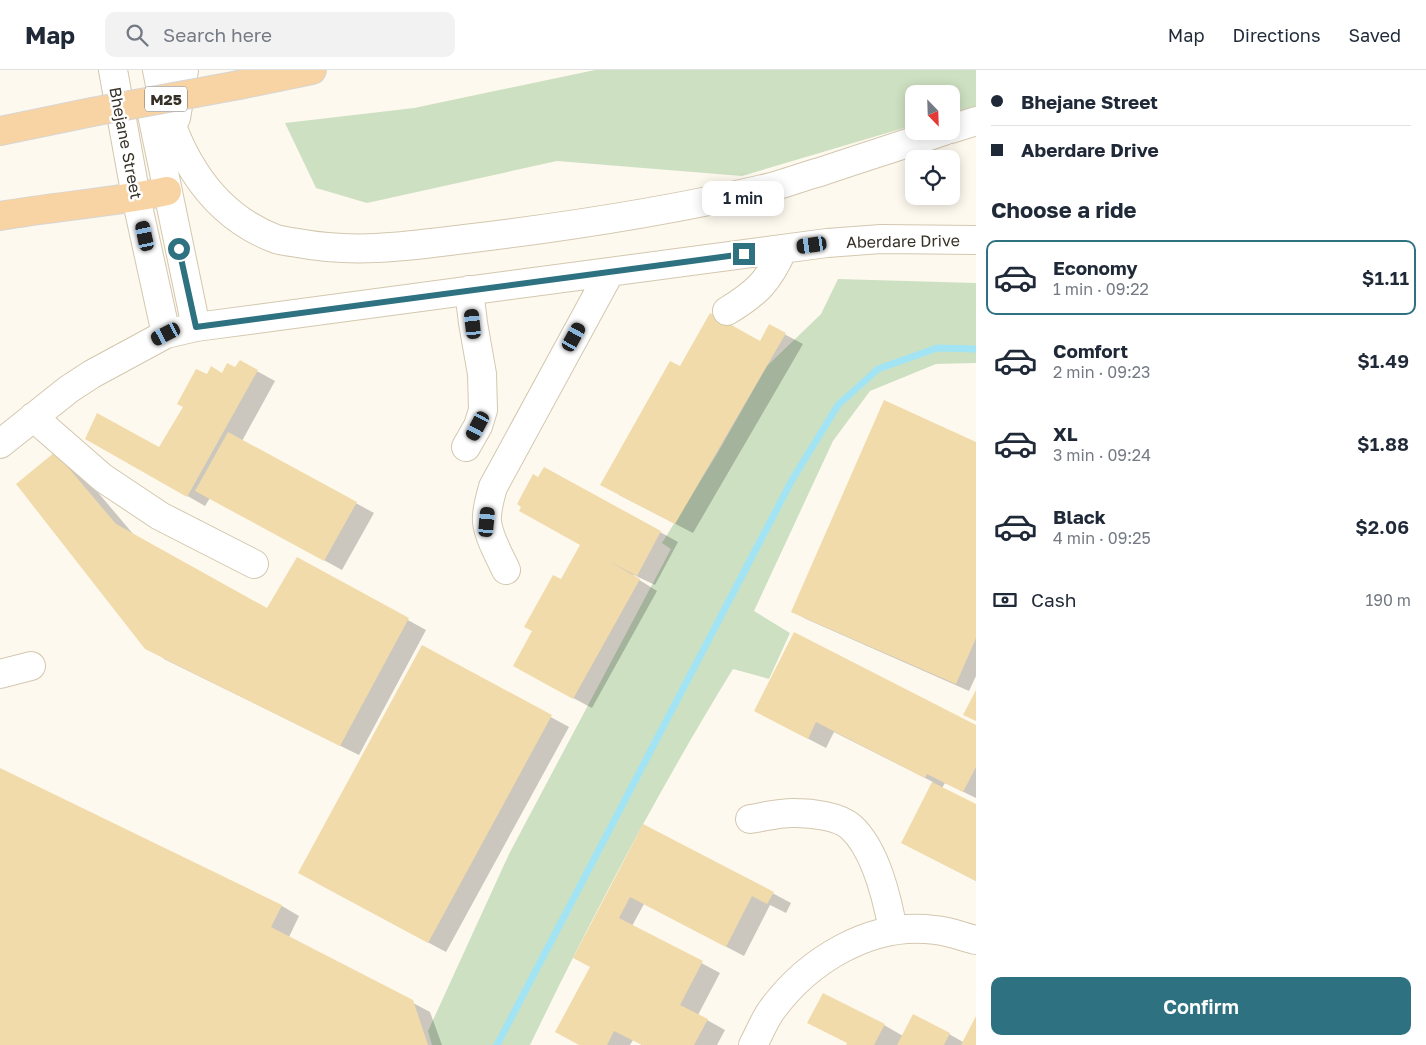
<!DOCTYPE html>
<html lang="en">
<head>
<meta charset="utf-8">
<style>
	:root { --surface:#fff; --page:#f2f2f3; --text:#1f2937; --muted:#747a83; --line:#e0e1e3; --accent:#2e7282 }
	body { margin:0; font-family:"Golos Text",sans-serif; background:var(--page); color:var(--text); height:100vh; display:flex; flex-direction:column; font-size:19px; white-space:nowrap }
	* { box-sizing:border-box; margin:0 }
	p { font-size:16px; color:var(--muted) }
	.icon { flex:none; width:28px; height:28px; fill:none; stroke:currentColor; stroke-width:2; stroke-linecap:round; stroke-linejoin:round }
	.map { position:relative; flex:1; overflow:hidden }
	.panel { display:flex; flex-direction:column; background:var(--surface); width:450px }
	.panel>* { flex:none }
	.top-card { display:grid; align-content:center; height:110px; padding:0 15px; background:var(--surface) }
	.needle { width:32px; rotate:157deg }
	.fabs { position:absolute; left:905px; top:15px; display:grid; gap:10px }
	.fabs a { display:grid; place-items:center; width:55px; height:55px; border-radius:10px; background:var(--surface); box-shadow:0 2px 12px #0003; font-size:25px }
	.end { position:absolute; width:22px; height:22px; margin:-11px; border:6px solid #2e7282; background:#fff; box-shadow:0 0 0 2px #fff }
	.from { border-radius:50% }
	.bubble { position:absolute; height:35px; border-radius:10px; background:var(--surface); box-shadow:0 2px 12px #0003; font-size:16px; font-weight:600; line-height:35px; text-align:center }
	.car { position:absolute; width:15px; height:30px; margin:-15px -8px; border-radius:6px; box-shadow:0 0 4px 1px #0007; background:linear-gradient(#222 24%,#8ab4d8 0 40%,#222 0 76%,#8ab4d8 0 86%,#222 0) }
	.top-card b { display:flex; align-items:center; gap:18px; height:48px; font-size:19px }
	.top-card b+b { border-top:1px solid var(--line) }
	.top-card i { width:12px; height:12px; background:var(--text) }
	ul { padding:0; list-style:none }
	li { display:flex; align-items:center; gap:15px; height:75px; margin:0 10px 8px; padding:0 5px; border:2px solid transparent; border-radius:10px }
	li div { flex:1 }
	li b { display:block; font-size:19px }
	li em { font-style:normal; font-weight:600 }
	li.on { border-color:var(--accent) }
	li>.icon { width:45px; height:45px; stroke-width:1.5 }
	h2 { padding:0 15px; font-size:22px; line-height:60px }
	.pay { display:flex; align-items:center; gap:12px; height:55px; padding:0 15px; font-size:19px }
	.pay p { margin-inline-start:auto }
	.action { display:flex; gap:10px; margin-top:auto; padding:10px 15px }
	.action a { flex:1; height:58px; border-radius:10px; background:var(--accent); color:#fff; font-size:20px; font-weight:600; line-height:58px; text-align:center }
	header { display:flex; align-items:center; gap:30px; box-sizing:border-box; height:70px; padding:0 25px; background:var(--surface); border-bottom:1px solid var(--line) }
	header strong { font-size:24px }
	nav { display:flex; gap:28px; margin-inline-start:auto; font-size:18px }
	.search { width:350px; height:45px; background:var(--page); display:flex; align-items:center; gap:12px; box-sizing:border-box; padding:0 18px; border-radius:10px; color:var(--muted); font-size:19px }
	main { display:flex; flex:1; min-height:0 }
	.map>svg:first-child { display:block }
</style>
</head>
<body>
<header>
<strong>Map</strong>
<div class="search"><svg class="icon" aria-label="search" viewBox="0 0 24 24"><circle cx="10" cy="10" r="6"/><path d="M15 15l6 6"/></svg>Search here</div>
<nav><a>Map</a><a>Directions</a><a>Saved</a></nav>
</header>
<main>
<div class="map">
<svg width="976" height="975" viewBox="0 0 976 975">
	<rect width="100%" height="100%" fill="#fef9ef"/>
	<path fill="#cee0c2" d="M595 0H976V36L951 44V24H914V55L742 106 557 91 367 133 316 118 285 53 414 38Z
		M838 209 976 213V293L936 294 870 321 833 371 754 541 790 563 769 609 733 599C658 721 592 847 530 975H432L428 961 509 784 671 479 662 473 717 384 767 296 821 244Z"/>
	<path fill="#0003" d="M769 256 803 274 693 463 619 425 760 272Z
		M240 292 275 311 242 371 374 443 342 500 210 428 205 436 86 368 160 379 208 306 222 304 236 298Z
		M976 373V606L969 621 806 549 793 542Z
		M55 383 73 393 134 465 268 540 297 489 426 560 359 685 164 589Z
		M545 398 678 472 655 515 634 505 633 506 657 521 592 638 532 606 561 511 582 474 539 409Z
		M422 577 569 657 446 882 317 813Z
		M755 641 976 656V728L945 713 942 718 976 735V811L902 773 933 712 834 662 826 678Z
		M0 699 282 836 299 846 289 867 430 942 442 975H0Z
		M644 755 791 833 786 843 770 835 744 886 644 834 632 856 720 903 698 945 725 960 717 975H642L633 970 630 975H580L591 897Z
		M976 949V975H848L884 955 903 966 949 964 963 972Z"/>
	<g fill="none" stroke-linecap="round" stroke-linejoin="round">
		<path stroke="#a3e4f4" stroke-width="7" d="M497 975 792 410 838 335 878 299 937 278 976 279"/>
	</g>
	<path fill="#f2dbaa" d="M710 243 760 271 769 254 786 263 675 454 600 415 670 291 680 296Z
		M240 290 258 300 187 427 85 369 97 343 159 377 183 337 177 334 196 299 207 304 211 296 222 303 227 293 235 297Z
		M884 330 976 372V568L956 614 791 542Z
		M228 362 357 432 324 491 195 421Z
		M55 382 116 454 267 538 297 487 409 548 340 676 145 579 16 414Z
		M544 397 661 461 637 506 607 490 640 509 573 629 513 596 532 561 524 557 553 505 561 509 580 475 519 441 521 437 517 434 533 404 538 407Z
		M794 562 976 655V697L963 722 927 704 925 708 816 652 808 669 754 641Z
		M422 575 552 645 428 873 298 803Z
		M976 620V651L963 645Z
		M0 698 282 835 271 857 413 930 428 975H0Z
		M932 712 976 734V811L901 773Z
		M643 754 774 822 767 834 752 826 726 877 630 827 619 848 703 891 680 935 708 949 694 975H642L614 961 607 975H579L555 962 590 897 573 888Z
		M823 923 885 954 874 975H846L847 973 807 953Z
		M913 944 950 963 944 975H897Z
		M976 946V975H961Z"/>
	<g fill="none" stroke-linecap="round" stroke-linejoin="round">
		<defs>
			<path id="minor" d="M113 0 136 127 166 264
				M157 0C170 72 204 142 276 169 283 171 291 172 298 173 355 184 408 176 465 169 565 157 665 142 763 119 782 115 801 107 820 102 861 88 903 75 944 61
				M150 35 196 257
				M176 48 184 0
				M951 59 976 51
				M727 241C757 223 769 211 783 179
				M33 347 103 408 160 446 254 494
				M0 374 69 319 92 304 166 264 196 257 827 173 881 169 976 170
				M466 377 478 356 483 340 482 304 473 253 469 220
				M506 500C499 485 489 468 487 452 486 440 490 428 493 417L610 202
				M0 604 31 596
				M750 749C764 747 781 742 796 743 811 743 839 746 851 757 876 780 887 828 893 860
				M753 975C759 964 764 951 771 941 807 891 871 851 935 860 949 861 963 867 976 870"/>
			<path id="major" d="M239 15 312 0
				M0 61 92 42
				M0 146C55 136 112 133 167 121"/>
		</defs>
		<use href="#minor" stroke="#d3c7ae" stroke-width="30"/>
		<use href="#major" stroke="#d7d6d4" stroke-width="30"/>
		<use href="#minor" stroke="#fff" stroke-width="28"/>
		<use href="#major" stroke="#f8d3a3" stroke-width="28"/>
		<defs>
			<path id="major-bridge" d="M92 42 239 15"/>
		</defs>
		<use href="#major-bridge" stroke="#d7d6d4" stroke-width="30" stroke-linecap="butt"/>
		<use href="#major-bridge" stroke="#f8d3a3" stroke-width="28"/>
	</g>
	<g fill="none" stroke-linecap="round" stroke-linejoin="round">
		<path stroke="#2e7282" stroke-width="6" d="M179 179 196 257 744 184"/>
	</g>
	<g text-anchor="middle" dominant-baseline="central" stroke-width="5" stroke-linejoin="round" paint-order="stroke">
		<rect fill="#fff" stroke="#726f68" stroke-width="1" x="145" y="16.5" width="42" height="25" rx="4"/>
		<g font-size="15" font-weight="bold" fill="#363127">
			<text x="166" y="29">M25</text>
		</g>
		<g font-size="16" fill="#363127" stroke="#fff">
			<text transform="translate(126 73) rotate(79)">Bhejane Street</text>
			<text transform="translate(903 171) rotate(-1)">Aberdare Drive</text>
		</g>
	</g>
</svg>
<div class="fabs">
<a><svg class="needle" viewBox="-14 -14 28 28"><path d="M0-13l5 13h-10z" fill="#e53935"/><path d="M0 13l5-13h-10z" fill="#747a83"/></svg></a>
<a><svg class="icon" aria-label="locate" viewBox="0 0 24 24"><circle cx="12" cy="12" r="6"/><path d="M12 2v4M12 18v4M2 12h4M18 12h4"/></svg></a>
</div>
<i class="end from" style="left:179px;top:179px"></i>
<i class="end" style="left:744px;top:184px"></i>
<div class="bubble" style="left:702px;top:111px;width:82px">1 min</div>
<i class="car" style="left:145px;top:166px;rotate:348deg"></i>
<i class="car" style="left:812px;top:175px;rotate:262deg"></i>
<i class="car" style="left:473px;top:254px;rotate:354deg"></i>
<i class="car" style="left:166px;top:264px;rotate:243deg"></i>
<i class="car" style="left:574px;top:267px;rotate:29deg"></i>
<i class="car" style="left:478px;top:356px;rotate:208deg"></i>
<i class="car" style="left:487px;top:452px;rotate:5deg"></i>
</div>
<section class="panel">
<div class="top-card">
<b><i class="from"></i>Bhejane Street</b>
<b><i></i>Aberdare Drive</b>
</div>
<h2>Choose a ride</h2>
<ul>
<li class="on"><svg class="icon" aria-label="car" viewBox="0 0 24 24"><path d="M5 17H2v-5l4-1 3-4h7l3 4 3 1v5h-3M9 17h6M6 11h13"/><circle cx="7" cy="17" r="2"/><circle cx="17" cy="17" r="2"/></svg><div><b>Economy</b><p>1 min · 09:22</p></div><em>$1.11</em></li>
<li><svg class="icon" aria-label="car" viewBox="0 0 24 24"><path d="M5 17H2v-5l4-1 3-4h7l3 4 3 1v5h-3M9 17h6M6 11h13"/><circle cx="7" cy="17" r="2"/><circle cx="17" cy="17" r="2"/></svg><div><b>Comfort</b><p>2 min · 09:23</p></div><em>$1.49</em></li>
<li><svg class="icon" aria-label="car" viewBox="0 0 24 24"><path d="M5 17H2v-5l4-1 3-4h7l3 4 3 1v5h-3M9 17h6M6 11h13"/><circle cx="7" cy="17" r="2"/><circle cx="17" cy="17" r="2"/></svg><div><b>XL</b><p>3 min · 09:24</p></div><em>$1.88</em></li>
<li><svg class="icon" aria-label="car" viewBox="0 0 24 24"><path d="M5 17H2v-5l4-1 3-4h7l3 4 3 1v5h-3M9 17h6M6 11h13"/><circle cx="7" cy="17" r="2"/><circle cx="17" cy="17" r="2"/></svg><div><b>Black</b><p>4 min · 09:25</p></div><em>$2.06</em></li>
</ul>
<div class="pay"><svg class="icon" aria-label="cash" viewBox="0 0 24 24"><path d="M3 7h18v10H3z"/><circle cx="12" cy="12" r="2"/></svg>Cash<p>190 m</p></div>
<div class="action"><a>Confirm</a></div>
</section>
</main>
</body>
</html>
